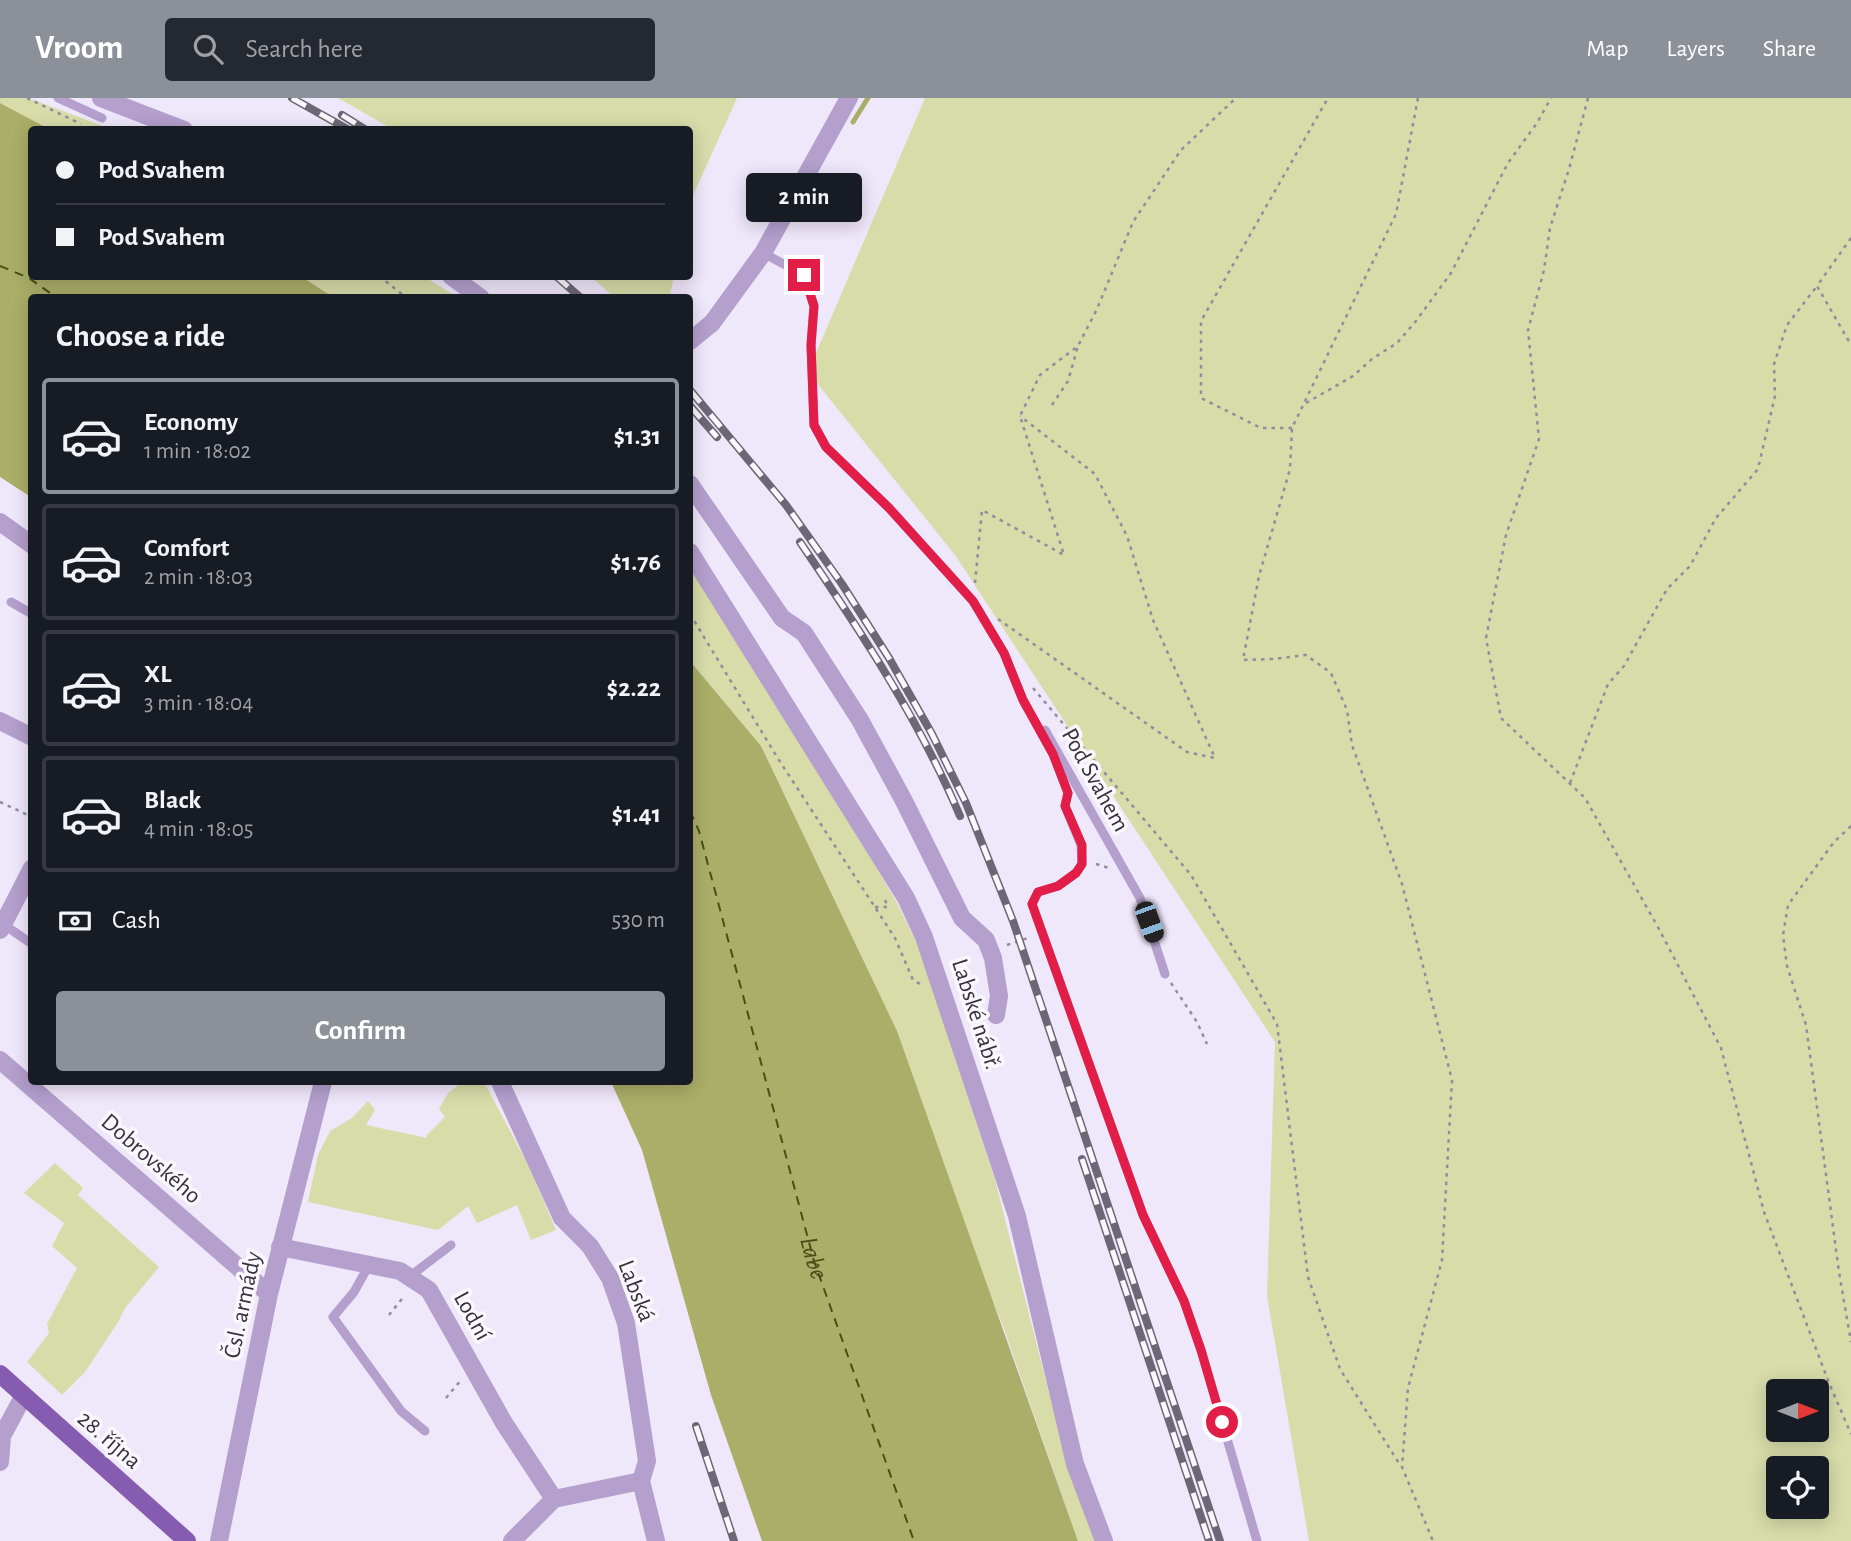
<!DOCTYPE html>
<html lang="en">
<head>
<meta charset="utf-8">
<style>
	:root { --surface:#171b24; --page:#242831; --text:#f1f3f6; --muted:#9ea1a6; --line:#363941; --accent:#8c9099 }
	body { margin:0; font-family:"Alegreya Sans",sans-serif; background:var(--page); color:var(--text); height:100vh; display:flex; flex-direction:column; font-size:26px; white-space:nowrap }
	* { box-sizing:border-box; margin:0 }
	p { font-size:23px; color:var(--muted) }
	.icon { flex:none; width:38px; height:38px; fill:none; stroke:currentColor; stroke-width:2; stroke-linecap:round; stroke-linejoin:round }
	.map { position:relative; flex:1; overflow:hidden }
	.side { position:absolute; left:28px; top:196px; width:665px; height:791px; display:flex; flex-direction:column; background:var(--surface); border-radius:7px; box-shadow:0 4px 18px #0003 }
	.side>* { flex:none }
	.hud { position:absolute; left:28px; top:28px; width:665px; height:154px; border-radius:7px; box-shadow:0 4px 18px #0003; display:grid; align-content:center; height:154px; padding:0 28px; background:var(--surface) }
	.needle { width:46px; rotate:90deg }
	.fabs { position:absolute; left:1766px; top:1281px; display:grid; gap:14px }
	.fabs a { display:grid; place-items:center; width:63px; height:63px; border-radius:7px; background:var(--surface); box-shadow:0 4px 18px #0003; font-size:35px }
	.end { position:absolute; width:32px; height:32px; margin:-16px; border:9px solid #e11d48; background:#fff; box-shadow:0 0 0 4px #fff }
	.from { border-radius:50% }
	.bubble { position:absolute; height:49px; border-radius:7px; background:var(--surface); box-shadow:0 4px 18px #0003; font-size:23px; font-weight:700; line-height:49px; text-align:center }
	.car { position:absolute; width:21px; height:42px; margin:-21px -10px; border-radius:9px; box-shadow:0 0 5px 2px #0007; background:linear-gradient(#222 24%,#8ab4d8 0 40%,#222 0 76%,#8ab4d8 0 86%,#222 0) }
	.hud b { display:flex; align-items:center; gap:24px; height:66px; font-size:26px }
	.hud b+b { border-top:2px solid var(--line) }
	.hud i { width:18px; height:18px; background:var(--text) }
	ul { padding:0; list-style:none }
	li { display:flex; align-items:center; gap:21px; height:116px; margin:0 14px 10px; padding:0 14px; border:4px solid var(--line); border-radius:7px }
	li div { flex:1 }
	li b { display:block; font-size:26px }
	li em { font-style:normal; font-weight:700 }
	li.current { border-color:var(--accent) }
	li>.icon { width:63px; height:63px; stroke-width:1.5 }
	h2 { padding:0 28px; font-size:32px; line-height:84px }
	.pay { display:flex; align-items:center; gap:18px; height:77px; padding:0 28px; font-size:26px }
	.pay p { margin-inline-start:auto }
	.primary-button { display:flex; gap:14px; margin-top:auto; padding:14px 28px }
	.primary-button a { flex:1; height:80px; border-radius:7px; background:var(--accent); color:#fff; font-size:28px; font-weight:700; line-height:80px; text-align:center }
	header { display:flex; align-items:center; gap:42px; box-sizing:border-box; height:98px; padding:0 35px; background:var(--accent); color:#fff }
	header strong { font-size:33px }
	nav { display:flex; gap:38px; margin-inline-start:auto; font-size:24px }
	.search { width:490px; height:63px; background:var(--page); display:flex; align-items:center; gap:18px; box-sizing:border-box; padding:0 24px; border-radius:7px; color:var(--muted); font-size:26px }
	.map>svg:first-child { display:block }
</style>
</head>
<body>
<header>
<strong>Vroom</strong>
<div class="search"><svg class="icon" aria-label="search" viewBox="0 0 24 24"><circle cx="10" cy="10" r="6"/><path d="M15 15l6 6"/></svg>Search here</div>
<nav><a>Map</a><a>Layers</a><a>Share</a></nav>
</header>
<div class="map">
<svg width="1851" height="1443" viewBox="0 0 1851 1443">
	<rect width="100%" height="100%" fill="#efe7fa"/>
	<path fill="#d8dca9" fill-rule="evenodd" d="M0 0H28L111 31H49L0 5Z
		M338 0H737L690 104V32L392 31Z
		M925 0H1851V1443H1309L1267 1198 1275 944 955 457 808 274ZM1778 1293H1816V1332H1778ZM1778 1370H1816V1409H1778Z
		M302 179H425L457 199H333Z
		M591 179H674L669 200 614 199Z
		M690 469 782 611 896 803 920 852 995 1082 1055 1319 1098 1443H1078L1003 1228 761 648 690 563Z
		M462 984H484L529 1069 556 1132 531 1142 517 1107 477 1125 468 1108 438 1132 308 1104 318 1057 330 1033 352 1020 368 1003 375 1012 366 1027 427 1040 426 1038 445 1019 439 1011 448 995Z
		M55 1065 83 1090 78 1097 159 1169 125 1210 118 1224 85 1274 62 1297 27 1264 49 1235 47 1226 77 1170 52 1148 64 1125 24 1095Z"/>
	<path fill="#abae68" d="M0 5 49 31 32 32V178L302 179 333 199 32 200 31 399 0 379Z
		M690 563 761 648 897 933 1078 1443H762L711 1297 642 1052 611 984H690Z"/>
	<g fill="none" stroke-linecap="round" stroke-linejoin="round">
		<path stroke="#abae68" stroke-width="5" d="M853 24 868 0"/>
		<g stroke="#4c4e18" stroke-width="2" stroke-dasharray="9 7" stroke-linecap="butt">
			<path d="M0 168 29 180 57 200"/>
			<path id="s1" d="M690 713 699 733 814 1163 914 1443"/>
		</g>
		<path stroke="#938c9c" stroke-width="2.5" stroke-dasharray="3.5 5" stroke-linecap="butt" d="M27 0 81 26
			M1418 0 1396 116 1292 330 1290 371 1259 478 1243 562 1273 561 1306 557 1331 575 1347 612 1352 647 1402 786 1452 982 1442 1162 1408 1290 1402 1369 1433 1443
			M1588 0 1569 71 1550 130 1544 172 1528 232 1539 341 1506 437 1486 540 1501 620 1585 700 1659 831 1721 950 1764 1114 1829 1285 1851 1336
			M1851 140 1817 188 1851 247
			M379 178 407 200
			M1306 305 1353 278 1372 261 1397 245 1416 223 1451 175 1508 65 1537 25 1551 0
			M1052 307 1068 283 1078 248
			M1292 330H1261L1201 300V223L1328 0
			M975 485 982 412 1064 457 1020 318 1040 277 1078 248 1097 211 1133 124 1181 52 1236 0
			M690 516 777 659 895 840 913 882 920 886
			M998 521 1187 654 1215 660 1153 522 1127 438 1095 376 1020 318
			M1033 590 1191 777 1277 926 1308 1179 1340 1271 1400 1367
			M1570 685 1608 586 1624 568 1667 491 1690 468 1716 420 1758 371 1775 298 1774 266 1787 227 1817 188
			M0 704 32 719
			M1851 728 1834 744 1788 807 1783 837 1787 868 1806 927 1839 1174 1851 1244
			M1096 766 1109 770
			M875 809H888L885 802
			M1007 847 1031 839
			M1171 885 1197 924 1207 946
			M389 1217 405 1197
			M446 1300 461 1282"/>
		<path stroke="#b49fcd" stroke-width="9" d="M58 0 102 20
			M763 155 804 177 814 208 811 247 814 327 826 349 889 410 973 503 1004 555 1023 602 1053 656 1068 695 1065 708 1081 747 1082 766 1076 775 1058 788 1038 794 1032 806 1143 1117 1184 1203 1201 1252 1257 1443
			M11 504 32 516
			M1045 632 1140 800 1165 876
			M3 826 32 846
			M369 1167 354 1194 333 1219 401 1313 425 1333
			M409 1179 451 1147"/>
		<path stroke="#b49fcd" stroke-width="18" d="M690 386 782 520 804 535 860 622 904 703 962 820 986 842 993 860 999 898 996 917
			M0 424 32 447
			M690 454 906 800 924 839 1017 1118 1075 1366 1104 1443
			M0 623 32 639
			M0 832 32 770
			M0 962 269 1196
			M500 984 562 1120 590 1148 610 1180 626 1225 647 1363 641 1383 656 1443
			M280 1149 400 1173 429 1192 504 1325 554 1401
			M0 1364 2 1338 23 1299
			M219 1443 269 1196 323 984
			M512 1443 554 1401 641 1383"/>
		<path stroke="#b49fcd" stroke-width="18" d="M101 0 184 32
			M451 178 481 200
			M690 243 712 225 763 155 849 0"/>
		<path stroke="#855caf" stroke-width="18" d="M0 1276 187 1443"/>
		<defs>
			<path id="rail" d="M292 0 349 32
				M342 17 366 32
				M556 178 581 200
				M690 292 786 407 842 486 889 560 932 636 966 705 1013 823 1220 1443
				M690 308 717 339
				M800 444C859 531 919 621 960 718
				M1082 1061 1209 1443
				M696 1328 734 1443"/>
		</defs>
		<use href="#rail" stroke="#6d6775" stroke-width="8"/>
		<use href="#rail" stroke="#faf7fd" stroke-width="5" stroke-dasharray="16" stroke-linecap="butt"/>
	</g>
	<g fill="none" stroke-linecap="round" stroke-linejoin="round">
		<path stroke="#e11d48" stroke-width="9" d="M804 177 814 208 811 247 814 327 826 349 889 410 973 503 1004 555 1023 602 1053 656 1068 695 1065 708 1082 747V766L1076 775 1058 788 1038 794 1032 806 1143 1117 1184 1203 1201 1252 1222 1324"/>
	</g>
	<g text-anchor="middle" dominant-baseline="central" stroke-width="7" stroke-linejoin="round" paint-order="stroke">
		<g font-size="24" fill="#37313e" stroke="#faf7fd">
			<text transform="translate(1095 682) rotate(61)">Pod Svahem</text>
			<text transform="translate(976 916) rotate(72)">Labské nábř.</text>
			<text transform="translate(151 1061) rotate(41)">Dobrovského</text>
			<text transform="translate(636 1193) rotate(69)">Labská</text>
			<text transform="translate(243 1207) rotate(-78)">Čsl. armády</text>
			<text transform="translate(472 1218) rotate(61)">Lodní</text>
			<text transform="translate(109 1342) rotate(41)">28. října</text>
		</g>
		<g font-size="26" font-style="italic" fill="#4c4e18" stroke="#faf7fd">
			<text stroke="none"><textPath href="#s1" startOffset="464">Labe</textPath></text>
		</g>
	</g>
</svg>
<div class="fabs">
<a><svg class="needle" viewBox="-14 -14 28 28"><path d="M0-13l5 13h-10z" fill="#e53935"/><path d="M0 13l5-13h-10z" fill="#9ea1a6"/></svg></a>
<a><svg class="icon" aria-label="locate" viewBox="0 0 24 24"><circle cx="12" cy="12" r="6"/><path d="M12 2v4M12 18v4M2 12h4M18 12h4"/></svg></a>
</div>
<i class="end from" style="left:1222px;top:1324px"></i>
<i class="end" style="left:804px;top:177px"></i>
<div class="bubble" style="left:746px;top:75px;width:116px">2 min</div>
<i class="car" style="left:1149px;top:824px;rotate:160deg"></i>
<div class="hud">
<b><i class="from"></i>Pod Svahem</b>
<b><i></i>Pod Svahem</b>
</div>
<section class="side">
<h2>Choose a ride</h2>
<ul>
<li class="current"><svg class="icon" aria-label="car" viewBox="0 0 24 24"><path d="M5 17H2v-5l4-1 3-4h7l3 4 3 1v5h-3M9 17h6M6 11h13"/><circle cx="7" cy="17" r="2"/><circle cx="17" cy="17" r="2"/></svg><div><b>Economy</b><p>1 min · 18:02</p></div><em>$1.31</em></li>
<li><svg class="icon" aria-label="car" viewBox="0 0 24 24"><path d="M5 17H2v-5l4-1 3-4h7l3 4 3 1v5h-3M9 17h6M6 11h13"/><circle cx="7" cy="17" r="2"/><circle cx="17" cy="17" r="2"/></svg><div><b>Comfort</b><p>2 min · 18:03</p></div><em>$1.76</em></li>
<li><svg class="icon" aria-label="car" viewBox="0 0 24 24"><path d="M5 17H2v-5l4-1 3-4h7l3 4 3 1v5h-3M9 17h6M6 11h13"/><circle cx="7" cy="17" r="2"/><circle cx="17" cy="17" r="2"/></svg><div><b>XL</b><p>3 min · 18:04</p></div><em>$2.22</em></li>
<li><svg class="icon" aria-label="car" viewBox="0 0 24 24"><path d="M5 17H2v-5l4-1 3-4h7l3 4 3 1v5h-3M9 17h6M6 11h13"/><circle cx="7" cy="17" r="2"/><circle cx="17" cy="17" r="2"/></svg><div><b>Black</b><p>4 min · 18:05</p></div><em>$1.41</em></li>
</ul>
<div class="pay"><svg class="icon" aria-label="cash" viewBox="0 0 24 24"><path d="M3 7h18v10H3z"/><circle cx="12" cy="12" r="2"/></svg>Cash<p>530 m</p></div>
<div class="primary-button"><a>Confirm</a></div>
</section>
</div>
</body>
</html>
